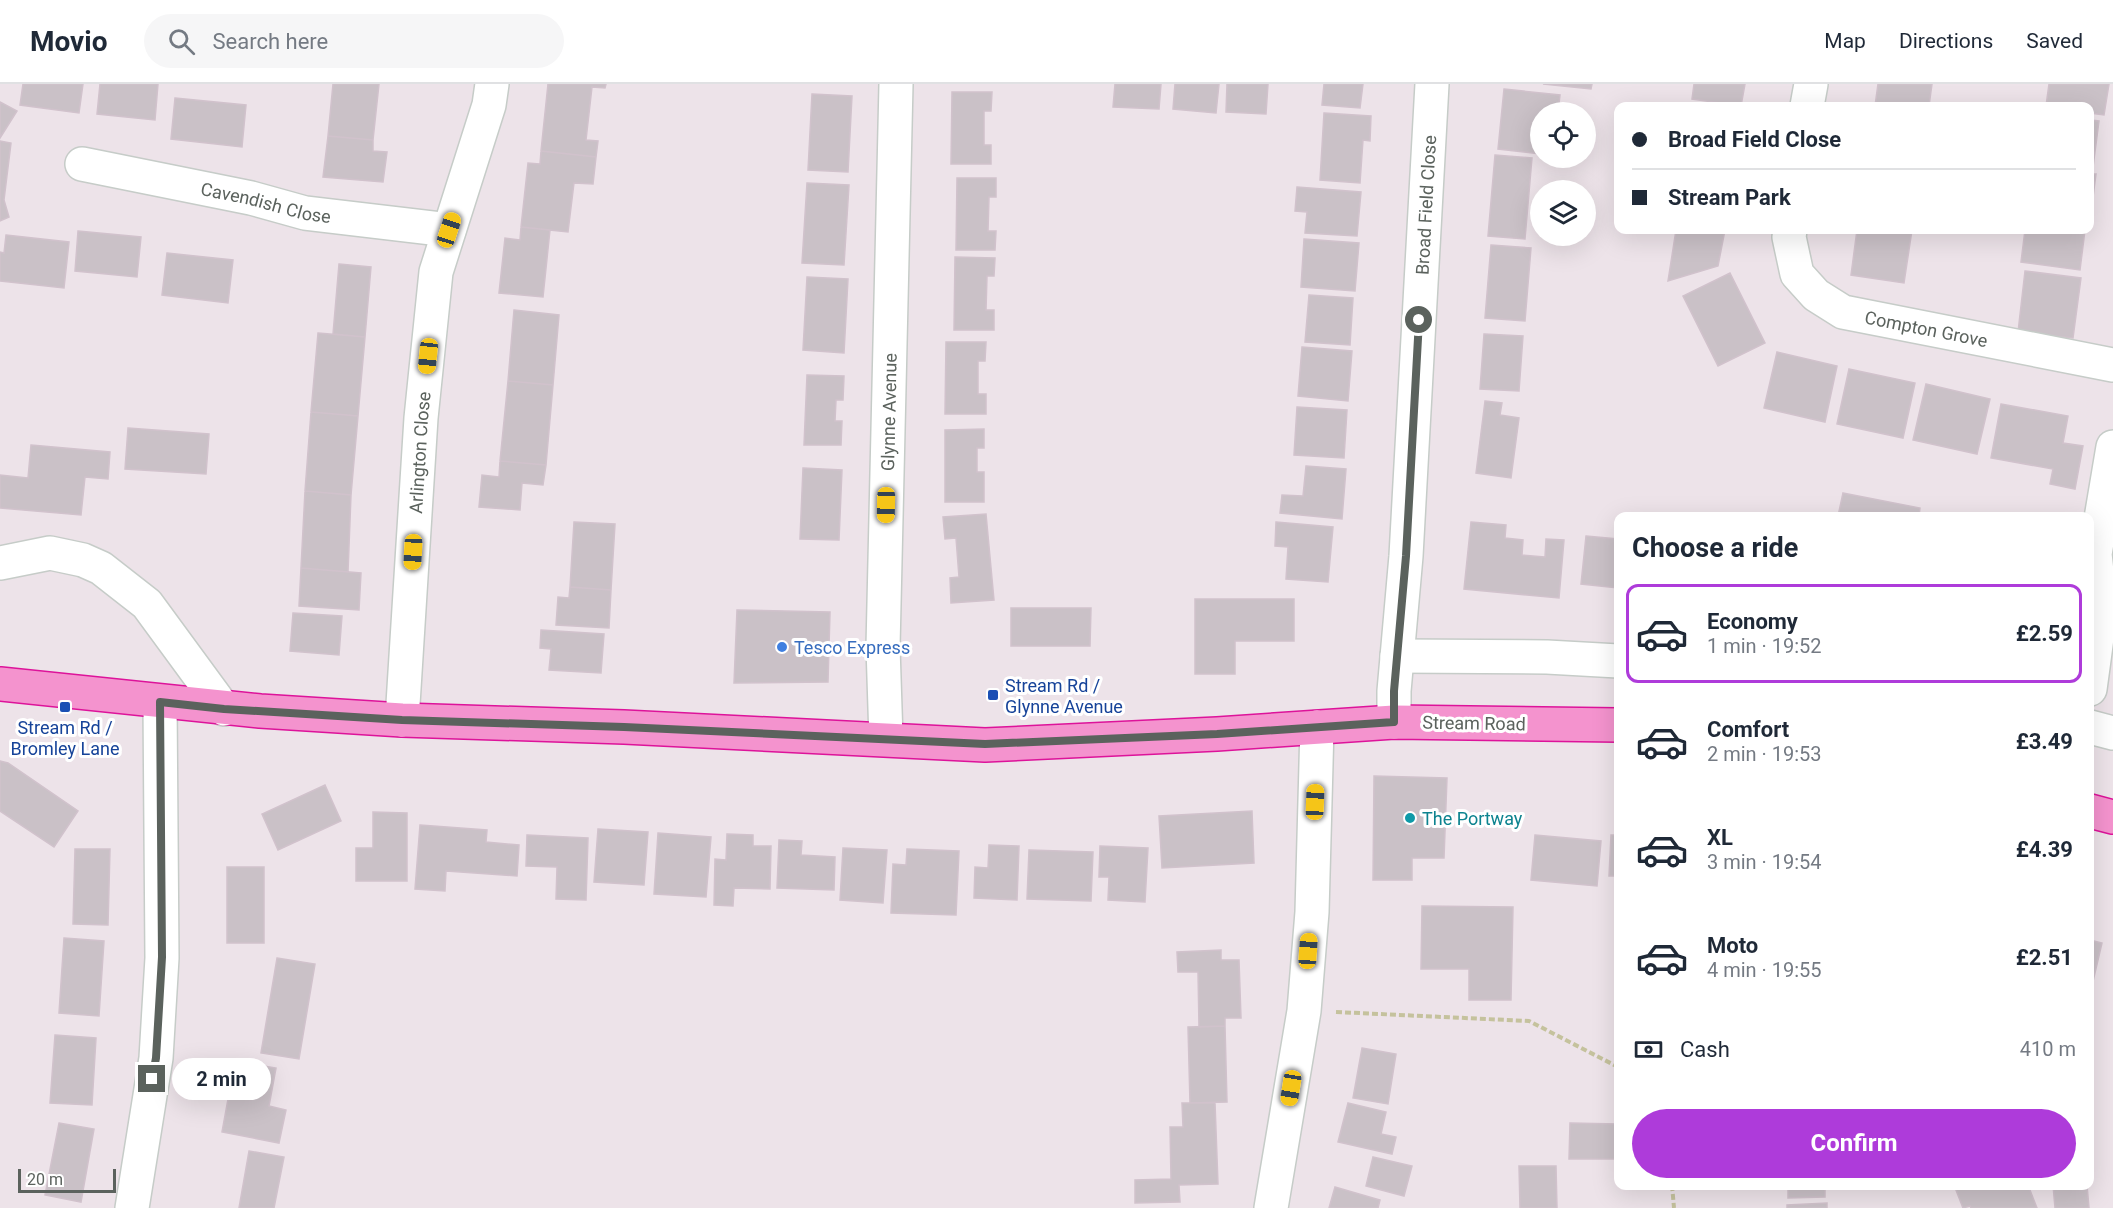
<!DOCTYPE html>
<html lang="en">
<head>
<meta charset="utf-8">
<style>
	:root { --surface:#fff; --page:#f6f6f7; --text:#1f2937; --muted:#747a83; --line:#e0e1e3; --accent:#ae3bda }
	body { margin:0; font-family:Roboto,sans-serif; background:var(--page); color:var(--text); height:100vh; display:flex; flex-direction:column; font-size:22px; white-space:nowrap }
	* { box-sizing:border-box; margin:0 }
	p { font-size:20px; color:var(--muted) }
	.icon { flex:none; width:33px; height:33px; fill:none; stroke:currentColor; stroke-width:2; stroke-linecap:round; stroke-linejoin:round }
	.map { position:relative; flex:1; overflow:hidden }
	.drawer { position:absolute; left:1614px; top:428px; width:480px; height:678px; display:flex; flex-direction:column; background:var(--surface); border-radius:12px; box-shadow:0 6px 24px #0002 }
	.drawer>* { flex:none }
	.banner { position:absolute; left:1614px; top:18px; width:480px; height:132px; border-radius:12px; box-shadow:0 6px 24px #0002; display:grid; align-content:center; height:132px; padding:0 18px; background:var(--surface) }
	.controls { position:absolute; left:1530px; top:18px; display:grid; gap:12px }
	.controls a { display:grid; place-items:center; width:66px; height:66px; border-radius:50%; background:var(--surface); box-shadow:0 6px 24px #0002; font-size:30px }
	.scale { position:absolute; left:18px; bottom:15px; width:98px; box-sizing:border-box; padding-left:6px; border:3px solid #5b625d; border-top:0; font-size:16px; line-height:21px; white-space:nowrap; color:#5b625d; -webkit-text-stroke:4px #fff; paint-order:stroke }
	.end { position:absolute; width:27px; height:27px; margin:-14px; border:8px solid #5b625d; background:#fff; box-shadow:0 0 0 3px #fff }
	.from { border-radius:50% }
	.bubble { position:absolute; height:42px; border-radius:21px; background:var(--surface); box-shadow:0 6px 24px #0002; font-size:20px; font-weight:700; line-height:42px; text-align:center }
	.car { position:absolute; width:18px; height:36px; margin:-18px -9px; border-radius:8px; box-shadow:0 0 4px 2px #0007; background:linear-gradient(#f5c518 24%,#345 0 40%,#f5c518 0 76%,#345 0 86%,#f5c518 0) }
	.banner b { display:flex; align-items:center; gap:21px; height:57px; font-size:22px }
	.banner b+b { border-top:2px solid var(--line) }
	.banner i { width:15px; height:15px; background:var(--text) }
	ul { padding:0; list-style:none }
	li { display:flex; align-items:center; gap:18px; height:99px; margin:0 12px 9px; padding:0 6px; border:3px solid transparent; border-radius:12px }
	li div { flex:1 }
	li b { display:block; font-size:22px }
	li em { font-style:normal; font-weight:700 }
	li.on { border-color:var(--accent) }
	li>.icon { width:54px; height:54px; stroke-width:1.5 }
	h2 { padding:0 18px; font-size:27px; line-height:72px }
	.pay { display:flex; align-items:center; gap:15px; height:66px; padding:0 18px; font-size:22px }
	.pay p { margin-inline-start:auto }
	.button { display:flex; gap:12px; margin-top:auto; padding:12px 18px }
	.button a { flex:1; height:69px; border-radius:36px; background:var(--accent); color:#fff; font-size:24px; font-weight:700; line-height:69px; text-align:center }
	header { display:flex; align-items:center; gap:36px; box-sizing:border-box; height:84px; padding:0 30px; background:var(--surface); border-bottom:2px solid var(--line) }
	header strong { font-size:28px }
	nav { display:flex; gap:33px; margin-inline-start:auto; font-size:21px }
	.search { width:420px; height:54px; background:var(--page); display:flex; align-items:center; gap:15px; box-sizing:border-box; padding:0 21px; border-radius:33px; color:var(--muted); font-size:22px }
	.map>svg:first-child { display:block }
</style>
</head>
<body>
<header>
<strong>Movio</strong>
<div class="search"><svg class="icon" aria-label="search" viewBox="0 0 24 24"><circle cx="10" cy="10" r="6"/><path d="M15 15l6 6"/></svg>Search here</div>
<nav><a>Map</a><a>Directions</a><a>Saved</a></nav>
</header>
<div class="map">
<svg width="2113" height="1124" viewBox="0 0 2113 1124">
	<rect width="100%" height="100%" fill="#ede3e9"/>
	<path fill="#cac1c7" stroke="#d1c2cc" stroke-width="1.5" d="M23 0H83L79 29 20 21Z
		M100 0H158L155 36 97 30Z
		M333 0H379L373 56 328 52Z
		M548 0H606L605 4 592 3 586 56 598 57 596 73 541 67Z
		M1115 0H1161L1159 25 1113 23Z
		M1175 0H1219L1216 29 1173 25Z
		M1227 0H1268L1266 30 1226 28Z
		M1324 0H1363L1360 24 1322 21Z
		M1543 0H1592L1591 5Z
		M1694 0H1745L1741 22 1692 15Z
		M1878 0H1932L1929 22H1875Z
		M2049 0H2109L2104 31 2090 29V22H2046Z
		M1504 5 1560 11 1558 28H1540V70L1498 65Z
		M952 8H992L991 27H984V61H991V80H951Z
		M812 10 852 12 848 88 808 86Z
		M175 14 246 21 242 63 171 55Z
		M0 18 17 27 0 54Z
		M1324 29 1371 32 1370 57 1363 56 1360 99 1320 96Z
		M2090 36 2099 37 2093 83H2090Z
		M328 52 373 56V67L387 68 383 98 323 93Z
		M0 57 11 59 4 116 9 133 0 137Z
		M541 67 596 73 593 100 574 99 568 148 521 143 528 79 540 80Z
		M1495 71 1532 74 1525 155 1488 152Z
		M2090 90H2096L2090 136Z
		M957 94H996V113H989L988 147H996L995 166H956Z
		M807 99 849 101 844 181 802 179Z
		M1297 103 1361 108 1357 152 1305 149 1307 128 1295 127Z
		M521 143 550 146 543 213 499 209 505 154 520 156Z
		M1676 146H1725L1718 182 1668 197Z
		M1857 146H1912L1904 199 1851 191Z
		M2025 146H2085L2080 186 2021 178Z
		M78 147 141 153 137 193 75 187Z
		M6 151 69 158 64 204 0 197V168L4 169Z
		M1304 155 1359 159 1355 207 1301 203Z
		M1491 161 1531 164 1525 237 1485 234Z
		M167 169 233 176 228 219 162 211Z
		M955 173 995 174 994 192H987L986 226H994V246H954Z
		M339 180 371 183 365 253 333 250Z
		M2025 187 2081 194 2073 254 2018 248Z
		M1730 189 1765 259 1718 282 1683 212Z
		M807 193 848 195 844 269 803 266Z
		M1309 211 1353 214 1350 261 1305 258Z
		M514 226 559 231 553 301 508 297Z
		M318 249 365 253 358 332 311 328Z
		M1484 250 1523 252 1519 307 1480 305Z
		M946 258H986L985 277H978V310H986V330H945Z
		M1302 263 1352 267 1348 317 1298 312Z
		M1777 268 1837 282 1825 338 1764 324Z
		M1849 285 1915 299 1903 354 1837 340Z
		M807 291 844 292 843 316H836L835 337H842L841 361H804Z
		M508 297 553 301 546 381 500 377Z
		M1926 300 1990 315 1977 370 1913 356Z
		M1485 317 1502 319 1500 331 1519 334 1511 394 1476 389Z
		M2001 320 2068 332 2063 359 2083 362 2075 405 2050 400 2053 385 1991 374Z
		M1297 323 1347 326 1344 374 1294 371Z
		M311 328 358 332 351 411 305 407Z
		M128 344 209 350 206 390 125 385Z
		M984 345V364H977V388H984V418H945V346Z
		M31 361 110 368 108 395 85 393 81 431 0 424V391L28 394Z
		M500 377 546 381 543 401 522 399 520 426 479 423 482 391 499 393Z
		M1306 382 1346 385 1342 435 1280 429 1282 411 1303 412Z
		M803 384 842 386 839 456 800 455Z
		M305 407 351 411 348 488 301 484Z
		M1843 409 1920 424 1919 432H1838Z
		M986 430 994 516 951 519 950 494 959 493 956 454 945 455 943 433Z
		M574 438 615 440 611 506 570 503Z
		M1276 438 1333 443 1328 498 1286 495 1288 463 1275 462Z
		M1471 438 1506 441 1505 454 1523 456 1522 471 1545 473 1546 455 1564 456 1559 514 1464 505Z
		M1586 452 1618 455V504L1581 500Z
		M301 484 361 489 359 526 299 522Z
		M570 503 611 506 609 544 556 541 558 513 569 514Z
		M1195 515H1294V557H1235V590H1195Z
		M1011 524H1091L1090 562H1011Z
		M737 526 830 528 828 598 734 599Z
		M293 529 342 532 339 571 290 567Z
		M541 546 604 550 601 589 549 586 551 565 540 564Z
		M0 677 8 679 78 727 54 763 0 727Z
		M1374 692 1447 694 1444 774H1412V796H1373Z
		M325 701 341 737 278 766 262 730Z
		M1252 727 1254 779 1162 784 1159 732Z
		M373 728 407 729V797H356V764H373Z
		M420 741 487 746 486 758 519 761 517 792 446 787 445 807 415 805Z
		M598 745 648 748 644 801 594 798Z
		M658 749 711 753 706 813 654 810Z
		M727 750 753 751V762H771L770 805 734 804 733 822 714 821 715 775 726 776Z
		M527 751 588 754 586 816 556 815 557 783 526 782Z
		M1535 751 1601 757 1597 802 1531 796Z
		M1611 751H1618V792H1609Z
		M779 756 802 757 801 771 835 773 834 806 777 804Z
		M989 761 1019 762 1017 816 974 814 975 783 988 784Z
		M1100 762 1148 764 1145 818 1108 816 1109 793H1099Z
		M843 764 887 766 883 819 840 816Z
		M75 765H110L108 841 73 840Z
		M907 765 959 767 956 831 891 829 893 780 906 781Z
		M1029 766 1093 768 1091 817 1027 815Z
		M227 783H264V859H227Z
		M1422 822 1513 823 1511 916H1469V885H1421Z
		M64 854 104 857 99 932 59 929Z
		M2090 856 2102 859 2090 910Z
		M1221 866V876H1239L1241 934H1225V942L1199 943 1198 888H1178L1177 868Z
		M277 874 315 880 299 975 261 969Z
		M1225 942 1227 1018 1190 1019 1188 943Z
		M55 951 96 954 92 1021 50 1019Z
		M1362 964 1396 970 1388 1020 1353 1014Z
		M235 977 276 984 269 1022 286 1026 279 1059 222 1048Z
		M1182 1019H1215L1218 1100 1179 1101 1180 1118 1135 1119V1096L1171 1095 1170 1043H1183Z
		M1348 1019 1386 1028 1381 1050 1396 1053 1392 1070 1338 1058Z
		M59 1039 94 1045 81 1118 45 1111Z
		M1570 1039 1618 1040V1075H1569Z
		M249 1067 284 1073 274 1124H239Z
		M1373 1073 1412 1082 1404 1112 1366 1102Z
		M1519 1082H1556L1557 1124H1520Z
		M1788 1101H1825V1113L1788 1114Z
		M1954 1101H2028L2037 1124H1971L1970 1122 1963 1124Z
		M2053 1101H2087L2089 1124H2055Z
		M1335 1103 1380 1116 1378 1124H1329Z
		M1827 1119V1124H1787V1121Z"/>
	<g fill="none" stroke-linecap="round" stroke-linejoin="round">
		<defs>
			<g id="minor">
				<path d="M1807 22 1811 0"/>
				<path id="s1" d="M82 80 251 114 305 129 449 146"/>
				<path id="s2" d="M1790 146 1789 153 1797 190 1816 211 1843 228 2113 281"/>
				<path d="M0 479 50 469 83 476 101 484 147 520 224 625"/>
				<path d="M1397 572 1547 573 1618 577"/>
				<path d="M2090 605 2101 524 2095 470 2113 363"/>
				<path id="s3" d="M402 636 421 334 436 188 489 21 492 0"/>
				<path id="s4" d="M1394 638V607L1406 472 1432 0"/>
				<path d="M2090 643 2113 649"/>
				<path id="s5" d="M886 655 883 563 896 0"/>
				<path d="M132 1124 156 974 162 874 160 618"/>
				<path d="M1271 1124 1304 927 1312 828 1317 643"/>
			</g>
			<path id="highway" d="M0 600 260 627 402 636 624 643 985 661 1217 650 1394 638 1618 641
				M2090 727 2113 733"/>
		</defs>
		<use href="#minor" stroke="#c6ccc8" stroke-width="36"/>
		<use href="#highway" stroke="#dd139a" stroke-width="36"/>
		<path stroke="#c5c29d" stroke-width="4" stroke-dasharray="6 3" stroke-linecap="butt" d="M1336 928 1529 937 1618 983
			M1672 1101 1674 1124"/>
		<use href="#minor" stroke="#fff" stroke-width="33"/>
		<use href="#highway" stroke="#f493ce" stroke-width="33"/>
	</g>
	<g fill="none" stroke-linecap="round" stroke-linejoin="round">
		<path stroke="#5b625d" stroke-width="8" d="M152 995 156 974 162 873 160 618 224 625 402 636 624 643 985 660 1217 650 1394 638V607L1406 472 1419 236"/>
	</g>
	<circle fill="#3f7fe0" stroke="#fff" stroke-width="2" cx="782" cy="563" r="6"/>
	<g fill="#1a4fb4" stroke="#fff" stroke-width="2">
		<rect x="987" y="605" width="12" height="12" rx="3"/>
		<rect x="59" y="617" width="12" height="12" rx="3"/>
	</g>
	<circle fill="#0f9aa8" stroke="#fff" stroke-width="2" cx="1410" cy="734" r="6"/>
	<g text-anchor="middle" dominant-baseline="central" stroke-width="6" stroke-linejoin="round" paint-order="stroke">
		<g font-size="18" fill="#5b625d" stroke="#fff">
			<text stroke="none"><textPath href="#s1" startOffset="188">Cavendish Close</textPath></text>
			<text stroke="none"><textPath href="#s4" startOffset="518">Broad Field Close</textPath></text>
			<text stroke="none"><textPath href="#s2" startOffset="190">Compton Grove</textPath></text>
			<text stroke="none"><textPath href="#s5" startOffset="327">Glynne Avenue</textPath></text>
			<text stroke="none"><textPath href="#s3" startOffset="268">Arlington Close</textPath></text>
			<text transform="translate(1474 639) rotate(1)">Stream Road</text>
		</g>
		<g font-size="18" fill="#366cbe" stroke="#fff" text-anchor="start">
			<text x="794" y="563">Tesco Express</text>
		</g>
		<g font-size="18" fill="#164399" stroke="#fff" text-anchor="start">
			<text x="1005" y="601">Stream Rd /<tspan x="1005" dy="21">Glynne Avenue</tspan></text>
			<text x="65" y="643" text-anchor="middle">Stream Rd /<tspan x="65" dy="21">Bromley Lane</tspan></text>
		</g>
		<g font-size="18" fill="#0d838f" stroke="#fff" text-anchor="start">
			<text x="1422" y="734">The Portway</text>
		</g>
	</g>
</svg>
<div class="controls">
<a><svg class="icon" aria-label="locate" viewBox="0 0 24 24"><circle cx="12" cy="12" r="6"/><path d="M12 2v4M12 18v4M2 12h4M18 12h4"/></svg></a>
<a><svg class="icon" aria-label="layers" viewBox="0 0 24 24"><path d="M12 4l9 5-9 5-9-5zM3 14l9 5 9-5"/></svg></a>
</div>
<div class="scale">20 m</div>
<i class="end from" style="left:1419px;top:236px"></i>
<i class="end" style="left:152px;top:995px"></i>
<div class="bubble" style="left:172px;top:974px;width:99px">2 min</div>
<i class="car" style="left:449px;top:146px;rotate:18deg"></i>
<i class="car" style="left:428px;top:272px;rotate:186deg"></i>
<i class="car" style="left:886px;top:421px;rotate:181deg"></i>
<i class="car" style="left:413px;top:468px;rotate:183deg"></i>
<i class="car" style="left:1315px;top:718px;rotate:2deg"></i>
<i class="car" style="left:1308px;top:867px;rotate:4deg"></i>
<i class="car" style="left:1291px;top:1004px;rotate:189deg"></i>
<div class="banner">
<b><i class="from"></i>Broad Field Close</b>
<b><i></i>Stream Park</b>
</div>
<section class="drawer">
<h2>Choose a ride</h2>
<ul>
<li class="on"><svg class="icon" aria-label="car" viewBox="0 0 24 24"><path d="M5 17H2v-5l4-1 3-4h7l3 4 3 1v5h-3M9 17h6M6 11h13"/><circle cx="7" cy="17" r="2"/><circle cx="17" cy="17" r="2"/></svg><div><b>Economy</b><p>1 min · 19:52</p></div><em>£2.59</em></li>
<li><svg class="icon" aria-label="car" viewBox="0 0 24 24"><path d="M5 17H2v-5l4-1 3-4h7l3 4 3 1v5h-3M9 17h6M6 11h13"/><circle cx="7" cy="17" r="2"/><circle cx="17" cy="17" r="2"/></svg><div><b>Comfort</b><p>2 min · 19:53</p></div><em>£3.49</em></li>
<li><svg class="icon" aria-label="car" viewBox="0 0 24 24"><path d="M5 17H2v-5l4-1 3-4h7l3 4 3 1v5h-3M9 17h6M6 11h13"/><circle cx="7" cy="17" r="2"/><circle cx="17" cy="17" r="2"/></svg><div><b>XL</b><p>3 min · 19:54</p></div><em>£4.39</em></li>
<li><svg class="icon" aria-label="car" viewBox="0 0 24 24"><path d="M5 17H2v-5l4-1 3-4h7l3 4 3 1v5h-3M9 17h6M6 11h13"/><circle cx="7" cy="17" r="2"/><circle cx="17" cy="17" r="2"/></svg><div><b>Moto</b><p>4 min · 19:55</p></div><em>£2.51</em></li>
</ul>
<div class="pay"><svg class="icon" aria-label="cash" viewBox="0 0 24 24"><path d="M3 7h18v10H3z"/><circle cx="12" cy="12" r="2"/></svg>Cash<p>410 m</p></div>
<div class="button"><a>Confirm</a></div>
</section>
</div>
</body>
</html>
